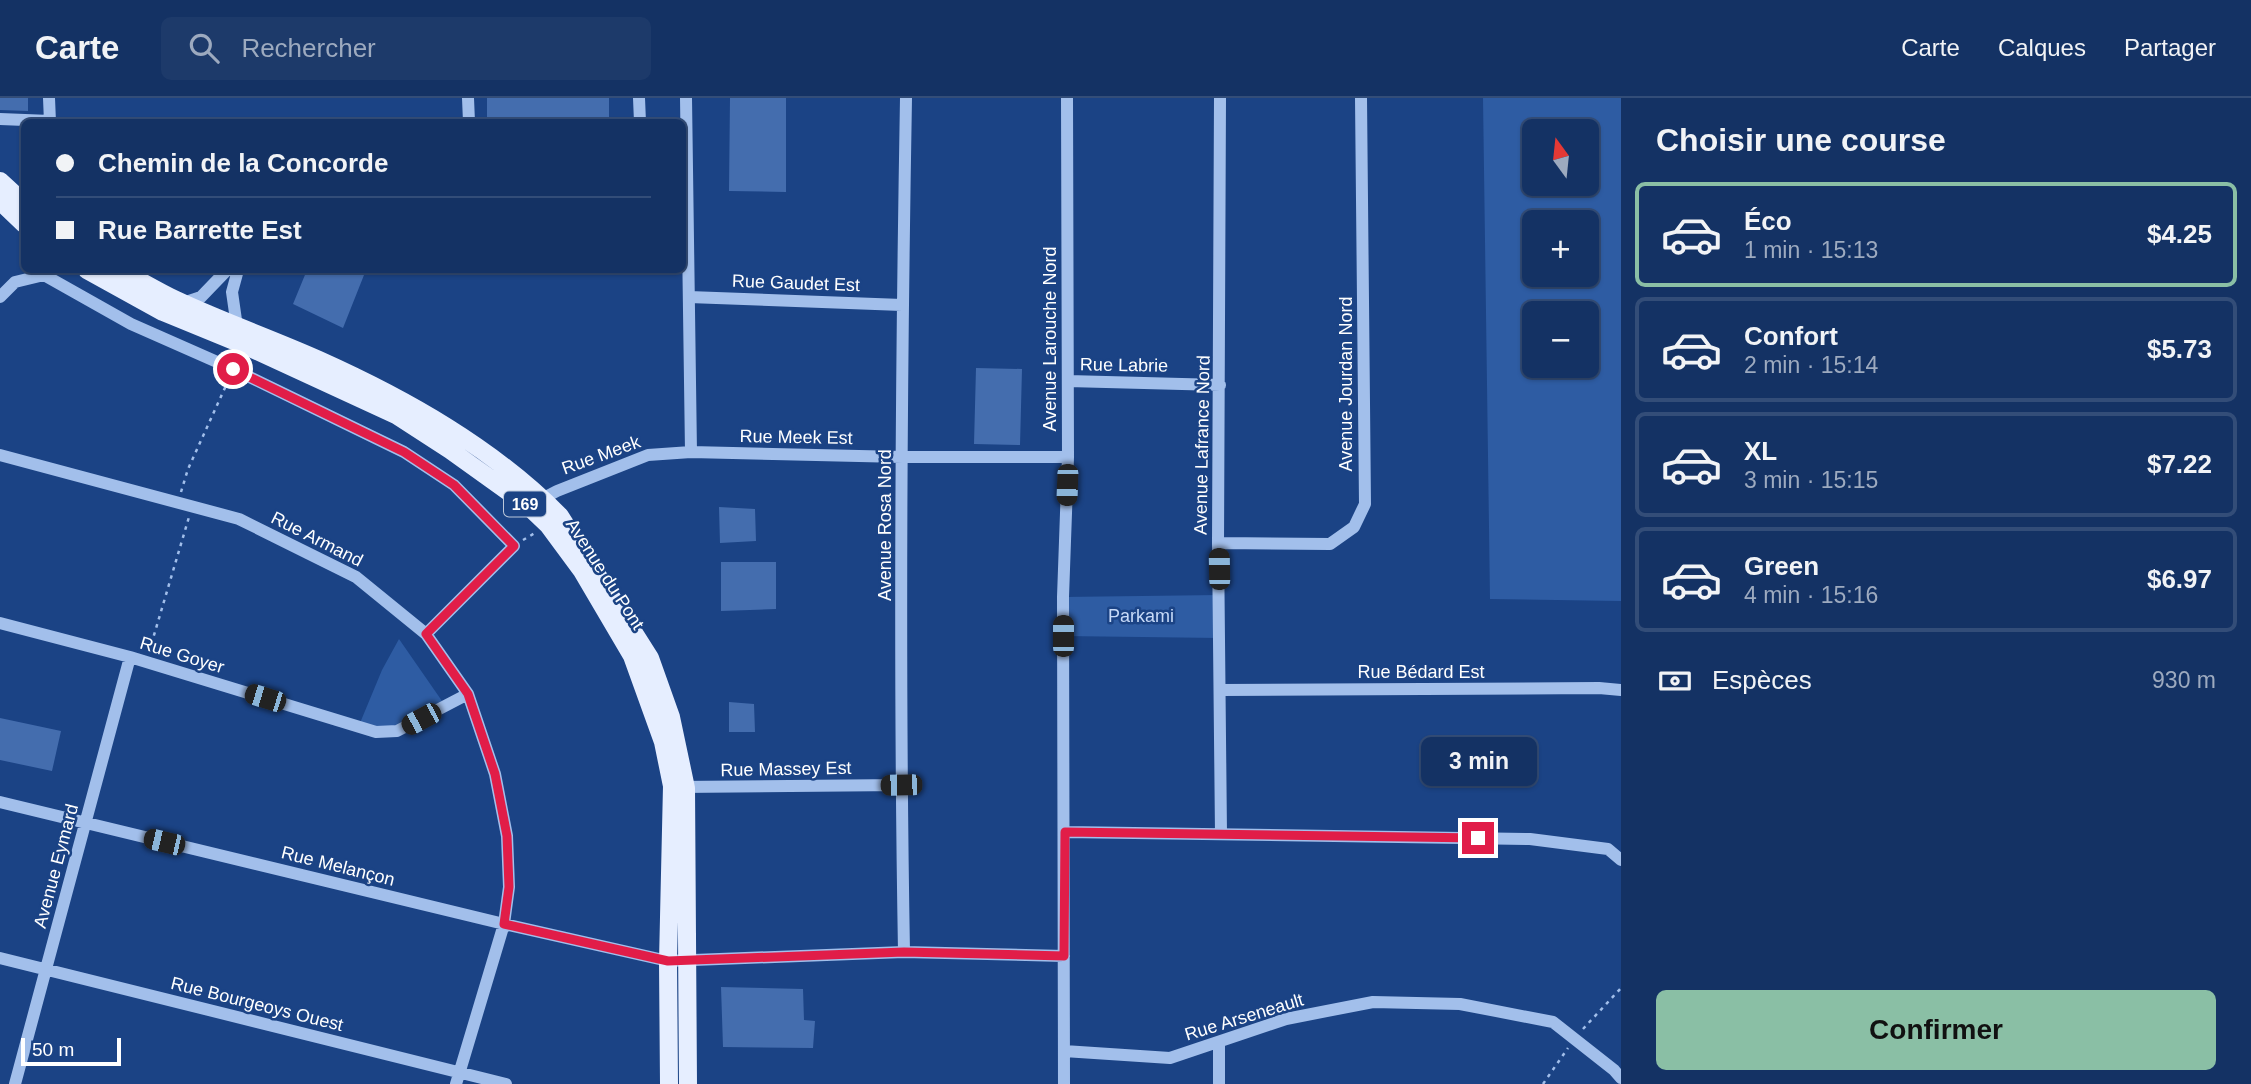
<!DOCTYPE html>
<html lang="fr">
<head>
<meta charset="utf-8">
<style>
	:root { --surface:#143264; --page:#1d3a6a; --text:#f1f3f6; --muted:#9daabf; --line:#334d78; --accent:#8abfa5 }
	body { margin:0; font-family:Helvetica,sans-serif; background:var(--page); color:var(--text); height:100vh; display:flex; flex-direction:column; font-size:26px; white-space:nowrap }
	* { box-sizing:border-box; margin:0 }
	p { font-size:23px; color:var(--muted) }
	.icon { flex:none; width:38px; height:38px; fill:none; stroke:currentColor; stroke-width:2; stroke-linecap:round; stroke-linejoin:round }
	.map { position:relative; flex:1; overflow:hidden }
	.details { display:flex; flex-direction:column; background:var(--surface); width:630px }
	.details>* { flex:none }
	.guide { position:absolute; left:21px; top:21px; width:665px; height:154px; border-radius:10px; box-shadow:0 2px 5px #0004,0 0 0 2px var(--line); display:grid; align-content:center; height:154px; padding:0 35px; background:var(--surface) }
	.needle { width:46px; rotate:345deg }
	.fabs { position:absolute; left:1522px; top:21px; display:grid; gap:14px }
	.fabs a { display:grid; place-items:center; width:77px; height:77px; border-radius:10px; background:var(--surface); box-shadow:0 2px 5px #0004,0 0 0 2px var(--line); font-size:35px }
	.scale { position:absolute; left:21px; bottom:18px; width:100px; box-sizing:border-box; padding-left:7px; border:4px solid #fff; border-top:0; font-size:19px; line-height:24px; white-space:nowrap; color:#fff; -webkit-text-stroke:5px #1b4385; paint-order:stroke }
	.end { position:absolute; width:32px; height:32px; margin:-16px; border:9px solid #e11d48; background:#fff; box-shadow:0 0 0 4px #fff }
	.from { border-radius:50% }
	.bubble { position:absolute; height:49px; border-radius:10px; background:var(--surface); box-shadow:0 2px 5px #0004,0 0 0 2px var(--line); font-size:23px; font-weight:600; line-height:49px; text-align:center }
	.car { position:absolute; width:21px; height:42px; margin:-21px -10px; border-radius:9px; box-shadow:0 0 5px 2px #0007; background:linear-gradient(#222 24%,#8ab4d8 0 40%,#222 0 76%,#8ab4d8 0 86%,#222 0) }
	.guide b { display:flex; align-items:center; gap:24px; height:66px; font-size:26px }
	.guide b+b { border-top:2px solid var(--line) }
	.guide i { width:18px; height:18px; background:var(--text) }
	ul { padding:0; list-style:none }
	li { display:flex; align-items:center; gap:21px; height:105px; margin:0 14px 10px; padding:0 21px; border:4px solid var(--line); border-radius:10px }
	li div { flex:1 }
	li b { display:block; font-size:26px }
	li em { font-style:normal; font-weight:600 }
	li.current { border-color:var(--accent) }
	li>.icon { width:63px; height:63px; stroke-width:1.5 }
	h2 { padding:0 35px; font-size:32px; line-height:84px }
	.pay { display:flex; align-items:center; gap:18px; height:77px; padding:0 35px; font-size:26px }
	.pay p { margin-inline-start:auto }
	.primary-button { display:flex; gap:14px; margin-top:auto; padding:14px 35px }
	.primary-button a { flex:1; height:80px; border-radius:10px; background:var(--accent); color:#111; font-size:28px; font-weight:600; line-height:80px; text-align:center }
	header { display:flex; align-items:center; gap:42px; box-sizing:border-box; height:98px; padding:0 35px; background:var(--surface); border-bottom:2px solid var(--line) }
	header strong { font-size:33px }
	nav { display:flex; gap:38px; margin-inline-start:auto; font-size:24px }
	.search { width:490px; height:63px; background:var(--page); display:flex; align-items:center; gap:18px; box-sizing:border-box; padding:0 24px; border-radius:10px; color:var(--muted); font-size:26px }
	main { display:flex; flex:1; min-height:0 }
	.map>svg:first-child { display:block }
</style>
</head>
<body>
<header>
<strong>Carte</strong>
<div class="search"><svg class="icon" aria-label="search" viewBox="0 0 24 24"><circle cx="10" cy="10" r="6"/><path d="M15 15l6 6"/></svg>Rechercher</div>
<nav><a>Carte</a><a>Calques</a><a>Partager</a></nav>
</header>
<main>
<div class="map">
<svg width="1621" height="986" viewBox="0 0 1621 986">
	<rect width="100%" height="100%" fill="#1b4385"/>
	<path fill="#2e5ca3" fill-rule="evenodd" d="M1483 0H1621V503L1490 501ZM1535 33H1587V86H1535ZM1535 124H1587V177H1535ZM1535 215H1587V268H1535Z
		M1219 497 1220 540 1063 538V499Z
		M399 541 442 603 388 631 360 625 382 572Z"/>
	<path fill="#446dae" d="M0 0H28V13L0 12Z
		M487 0H609V24H487Z
		M730 0H786V94L729 93Z
		M307 172H366L343 230 293 206Z
		M976 270 1022 271 1020 347 974 346Z
		M719 409 755 411 756 443 720 445Z
		M721 464H776V511L721 513Z
		M729 604 754 606 755 634H729Z
		M0 620 61 633 52 673 0 662Z
		M721 889 803 891 804 922 815 923 813 950 723 949Z"/>
	<g fill="none" stroke-linecap="round" stroke-linejoin="round">
		<path stroke="#a2bfeb" stroke-width="2.5" stroke-dasharray="3.5 5" stroke-linecap="butt" d="M181 394 188 371 229 281
			M523 442 535 435
			M149 554 189 419
			M1583 931 1621 890
			M1543 986 1568 950"/>
		<path stroke="#a2bfeb" stroke-width="12" d="M49 0 50 24
			M468 0 469 24
			M639 0 640 24
			M686 0 691 354
			M1220 0 1218 445 1221 736
			M0 21 50 23
			M0 199 15 184 44 177 131 226 233 271 404 354 454 387 514 448 426 536
			M689 199 902 207
			M183 205 201 199 227 172
			M237 229 232 194 238 172
			M1068 283 1220 287
			M0 357 239 421 356 479 426 536 468 596 495 676 507 738 509 789 504 826 456 986
			M536 404 557 393 648 357 691 354 902 359H1068
			M1218 445 1330 446 1354 429 1365 406 1361 0
			M0 525 130 559 376 634 397 633 468 596
			M1221 592 1599 590 1621 592
			M679 689 901 687
			M0 704 504 826 668 863 904 854 1064 858
			M1065 734 1530 741 1608 751 1621 762
			M904 854C899 569 901 285 906 0
			M0 860 506 986
			M1219 945V986
			M1064 953 1170 960 1286 921 1373 904 1460 906 1553 924 1614 972 1621 980
			M15 986 130 559
			M1064 986 1063 499 1068 359 1067 0"/>
		<path stroke="#e6eeff" stroke-width="18" d="M0 83 24 105
			M0 103 24 126
			M87 172 163 214 246 248 396 317 450 352 527 407 548 427 582 473 632 558 663 644 672 688 668 863 669 986
			M120 172C139 182 157 193 176 202 223 224 272 241 319 262 406 301 493 350 560 418L650 560 671 619 686 690 688 986"/>
	</g>
	<g fill="none" stroke-linecap="round" stroke-linejoin="round">
		<path stroke="#e11d48" stroke-width="9" d="M233 271 404 354 454 387 514 448 426 536 468 596 495 676 507 738 509 789 504 826 668 863 904 854 1064 858 1065 734 1478 740"/>
	</g>
	<g text-anchor="middle" dominant-baseline="central" stroke-width="5" stroke-linejoin="round" paint-order="stroke">
		<rect fill="#1b4385" stroke="#bbc7da" stroke-width="2" x="504" y="393.5" width="42" height="25" rx="5"/>
		<g font-size="16" font-weight="bold" fill="#fff">
			<text x="525" y="406">169</text>
		</g>
		<g font-size="18" fill="#fff" stroke="#1b4385">
			<text transform="translate(796 185) rotate(2)">Rue Gaudet Est</text>
			<text transform="translate(1050 241) rotate(-90)">Avenue Larouche Nord</text>
			<text transform="translate(1124 267) rotate(1)">Rue Labrie</text>
			<text transform="translate(1346 286) rotate(-90)">Avenue Jourdan Nord</text>
			<text transform="translate(796 339) rotate(1)">Rue Meek Est</text>
			<text transform="translate(1202 347) rotate(-89)">Avenue Lafrance Nord</text>
			<text transform="translate(601 357) rotate(-20)">Rue Meek</text>
			<text transform="translate(885 427) rotate(-90)">Avenue Rosa Nord</text>
			<text transform="translate(317 441) rotate(27)">Rue Armand</text>
			<text transform="translate(605 476) rotate(57)">Avenue du Pont</text>
			<text transform="translate(182 557) rotate(17)">Rue Goyer</text>
			<text x="1421" y="574">Rue Bédard Est</text>
			<text transform="translate(786 671) rotate(-1)">Rue Massey Est</text>
			<text transform="translate(56 768) rotate(-75)">Avenue Eymard</text>
			<text transform="translate(338 768) rotate(14)">Rue Melançon</text>
			<text transform="translate(257 906) rotate(14)">Rue Bourgeoys Ouest</text>
			<text transform="translate(1244 919) rotate(-17)">Rue Arseneault</text>
		</g>
		<g font-size="18" fill="#c7daf8" stroke="#1b4385">
			<text x="1141" y="518">Parkami</text>
		</g>
	</g>
</svg>
<div class="fabs">
<a><svg class="needle" viewBox="-14 -14 28 28"><path d="M0-13l5 13h-10z" fill="#e53935"/><path d="M0 13l5-13h-10z" fill="#9daabf"/></svg></a>
<a>+</a>
<a>−</a>
</div>
<div class="scale">50 m</div>
<i class="end from" style="left:233px;top:271px"></i>
<i class="end" style="left:1478px;top:740px"></i>
<div class="bubble" style="left:1421px;top:639px;width:116px">3 min</div>
<i class="car" style="left:1067px;top:387px;rotate:182deg"></i>
<i class="car" style="left:1219px;top:471px;rotate:359deg"></i>
<i class="car" style="left:1063px;top:538px;rotate:0deg"></i>
<i class="car" style="left:265px;top:600px;rotate:287deg"></i>
<i class="car" style="left:421px;top:621px;rotate:242deg"></i>
<i class="car" style="left:901px;top:687px;rotate:269deg"></i>
<i class="car" style="left:164px;top:744px;rotate:283deg"></i>
<div class="guide">
<b><i class="from"></i>Chemin de la Concorde</b>
<b><i></i>Rue Barrette Est</b>
</div>
</div>
<section class="details">
<h2>Choisir une course</h2>
<ul>
<li class="current"><svg class="icon" aria-label="car" viewBox="0 0 24 24"><path d="M5 17H2v-5l4-1 3-4h7l3 4 3 1v5h-3M9 17h6M6 11h13"/><circle cx="7" cy="17" r="2"/><circle cx="17" cy="17" r="2"/></svg><div><b>Éco</b><p>1 min · 15:13</p></div><em>$4.25</em></li>
<li><svg class="icon" aria-label="car" viewBox="0 0 24 24"><path d="M5 17H2v-5l4-1 3-4h7l3 4 3 1v5h-3M9 17h6M6 11h13"/><circle cx="7" cy="17" r="2"/><circle cx="17" cy="17" r="2"/></svg><div><b>Confort</b><p>2 min · 15:14</p></div><em>$5.73</em></li>
<li><svg class="icon" aria-label="car" viewBox="0 0 24 24"><path d="M5 17H2v-5l4-1 3-4h7l3 4 3 1v5h-3M9 17h6M6 11h13"/><circle cx="7" cy="17" r="2"/><circle cx="17" cy="17" r="2"/></svg><div><b>XL</b><p>3 min · 15:15</p></div><em>$7.22</em></li>
<li><svg class="icon" aria-label="car" viewBox="0 0 24 24"><path d="M5 17H2v-5l4-1 3-4h7l3 4 3 1v5h-3M9 17h6M6 11h13"/><circle cx="7" cy="17" r="2"/><circle cx="17" cy="17" r="2"/></svg><div><b>Green</b><p>4 min · 15:16</p></div><em>$6.97</em></li>
</ul>
<div class="pay"><svg class="icon" aria-label="cash" viewBox="0 0 24 24"><path d="M3 7h18v10H3z"/><circle cx="12" cy="12" r="2"/></svg>Espèces<p>930 m</p></div>
<div class="primary-button"><a>Confirmer</a></div>
</section>
</main>
</body>
</html>
